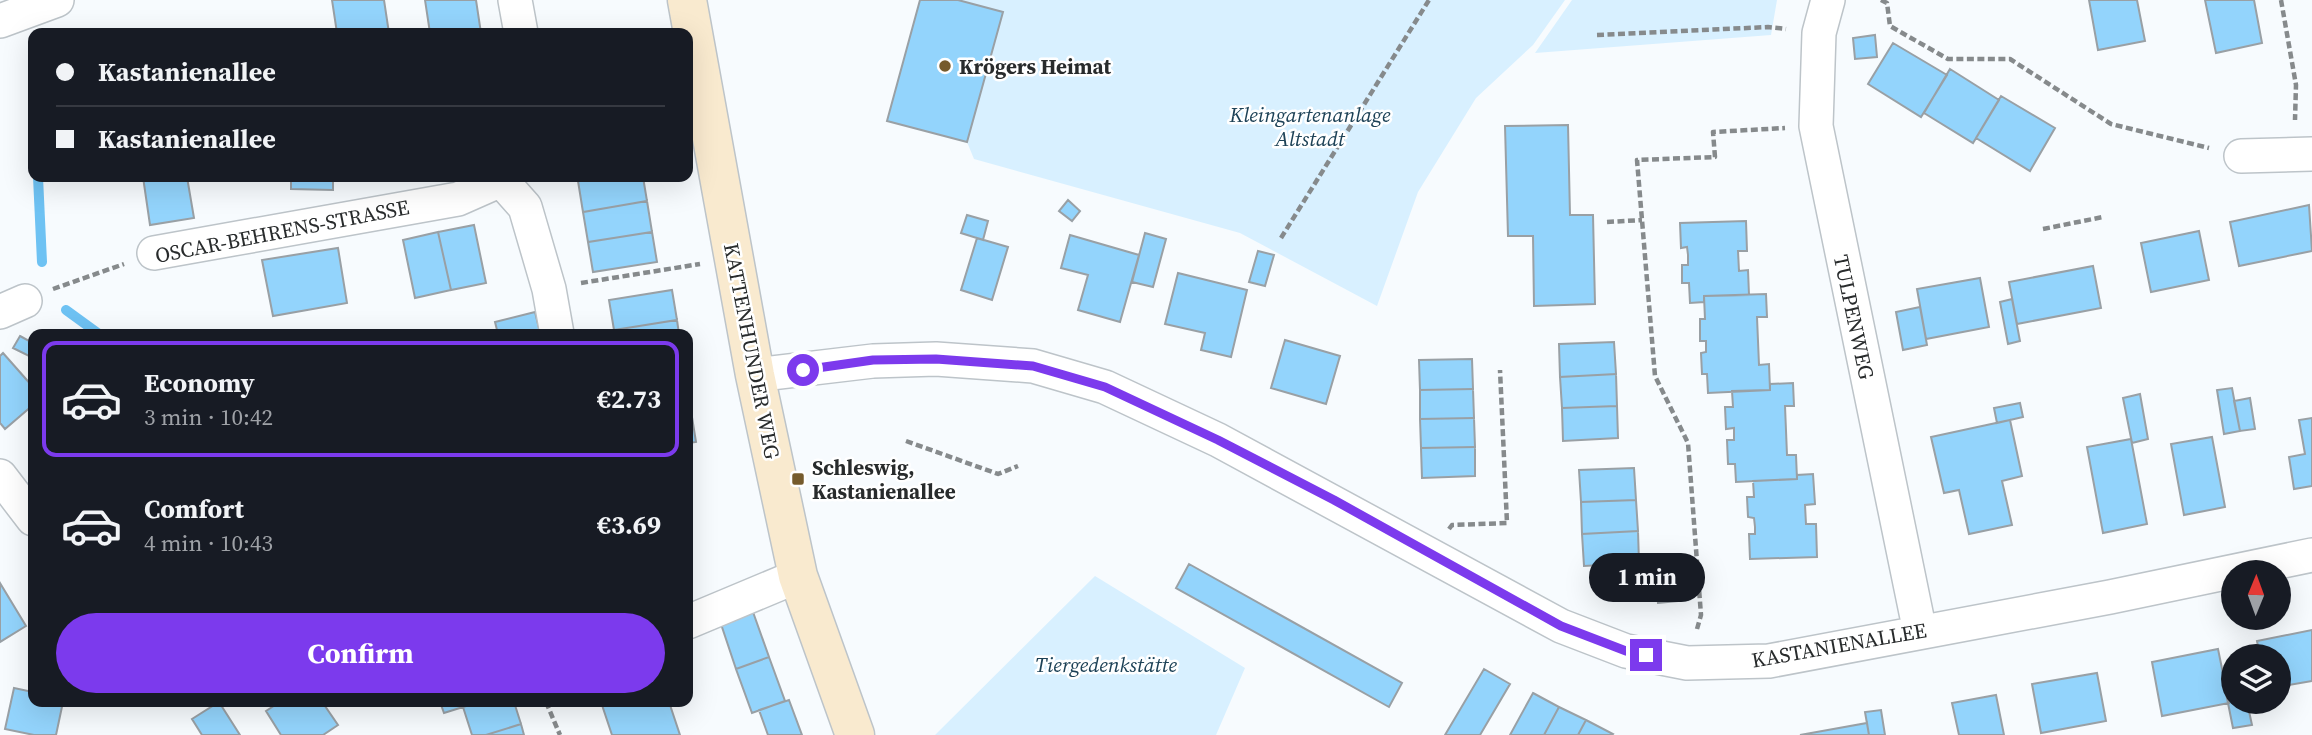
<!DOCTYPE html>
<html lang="en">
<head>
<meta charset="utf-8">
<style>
	:root { --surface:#171b24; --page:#20242c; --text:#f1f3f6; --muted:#9ea1a6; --line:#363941; --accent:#7c3aed }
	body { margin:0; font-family:"Source Serif 4",serif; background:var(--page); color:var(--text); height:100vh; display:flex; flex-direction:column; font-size:26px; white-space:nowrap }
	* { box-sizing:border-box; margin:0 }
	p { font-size:23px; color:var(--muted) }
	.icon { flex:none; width:38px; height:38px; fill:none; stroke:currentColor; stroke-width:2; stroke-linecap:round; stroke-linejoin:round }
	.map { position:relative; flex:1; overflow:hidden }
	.side { position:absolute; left:28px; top:329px; width:665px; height:378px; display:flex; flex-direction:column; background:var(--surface); border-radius:14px; box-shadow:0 7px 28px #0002 }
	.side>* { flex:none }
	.banner { position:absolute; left:28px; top:28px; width:665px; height:154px; border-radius:14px; box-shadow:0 7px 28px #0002; display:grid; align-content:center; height:154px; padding:0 28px; background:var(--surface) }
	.needle { width:46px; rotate:1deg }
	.controls { position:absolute; left:2221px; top:560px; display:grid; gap:14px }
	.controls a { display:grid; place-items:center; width:70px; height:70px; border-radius:50%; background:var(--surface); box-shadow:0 7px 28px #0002; font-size:35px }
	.end { position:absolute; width:32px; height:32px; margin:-16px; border:9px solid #7c3aed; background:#fff; box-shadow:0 0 0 4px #fff }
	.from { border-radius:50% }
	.bubble { position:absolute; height:49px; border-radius:24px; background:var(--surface); box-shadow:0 7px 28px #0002; font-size:23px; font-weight:700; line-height:49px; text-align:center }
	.banner b { display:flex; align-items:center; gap:24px; height:66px; font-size:26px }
	.banner b+b { border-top:2px solid var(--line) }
	.banner i { width:18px; height:18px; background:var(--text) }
	ul { padding:12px 0 0; list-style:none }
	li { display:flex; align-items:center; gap:21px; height:116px; margin:0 14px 10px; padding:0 14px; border:4px solid transparent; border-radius:14px }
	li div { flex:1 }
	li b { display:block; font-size:26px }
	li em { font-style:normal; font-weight:700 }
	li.on { border-color:var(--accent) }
	li>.icon { width:63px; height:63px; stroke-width:1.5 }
	.cta { display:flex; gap:14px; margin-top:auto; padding:14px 28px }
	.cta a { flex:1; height:80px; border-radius:42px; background:var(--accent); color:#fff; font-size:28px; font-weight:700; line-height:80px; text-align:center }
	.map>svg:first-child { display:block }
</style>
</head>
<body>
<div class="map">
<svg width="2312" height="735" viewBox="0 0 2312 735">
	<rect width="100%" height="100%" fill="#f7fbfe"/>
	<path fill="#d8f0ff" d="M958 0H1565L1533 45 1476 98 1418 192 1377 306 1240 233 974 159 967 142 1003 12Z
		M1572 0H1777L1771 35 1535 53Z
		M1095 576 1245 668 1216 735H935Z"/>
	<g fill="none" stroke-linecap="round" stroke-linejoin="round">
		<path stroke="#6ec2f3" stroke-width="10" d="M38 177 42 262
			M66 310 99 334"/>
	</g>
	<path fill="#93d4fc" stroke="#99a0a5" stroke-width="2" d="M332 0H384L389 33H337Z
		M425 0H476L481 33H430Z
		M920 0H958L1003 12 967 142 887 121Z
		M2089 0H2137L2145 41 2098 50Z
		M2205 0H2254L2262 43 2216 53Z
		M1875 35 1877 57 1855 59 1853 38Z
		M1893 43 1947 75 1921 117 1868 84Z
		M1950 69 1999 100 1973 143 1924 113Z
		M2001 96 2055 128 2030 171 1976 138Z
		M1568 125 1570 215H1593L1595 304 1534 306 1533 236H1508L1505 126Z
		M143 177H187L194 218 150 225Z
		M291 177H333V190L291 189Z
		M608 177H643L647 201 583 212 578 181Z
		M1068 200 1080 211 1072 221 1059 211Z
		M647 201 652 232 588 242 583 212Z
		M2309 205 2312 251 2239 266 2230 222Z
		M967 215 988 221 983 240 961 233Z
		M1746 221 1747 251H1738L1739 271 1748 270 1749 295 1704 296V302L1690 303 1689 283H1682V265H1688V255L1687 247 1681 248 1680 223Z
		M474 225 486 283 451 290 438 232Z
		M2199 231 2209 280 2151 292 2141 243Z
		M438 232 451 290 415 298 403 240Z
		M652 232 657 262 593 272 588 242Z
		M1145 233 1166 239 1153 287 1132 282Z
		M1070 235 1139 255 1120 322 1078 310 1088 275 1061 268Z
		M977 238 1008 247 992 300 961 290Z
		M338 248 347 303 273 316 262 260Z
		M1258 251 1274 255 1265 286 1249 282Z
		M2093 266 2101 308 2017 324 2009 282Z
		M1178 273 1247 290 1231 357 1201 350 1205 333 1165 324Z
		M1980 278 1989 327 1926 339 1917 289Z
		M672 290 677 320 614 330 609 300Z
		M1766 294 1767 317H1757L1759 365 1769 364 1770 390 1708 393 1707 374H1702L1701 353 1706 352V341H1700V319H1705L1704 296Z
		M2012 299 2020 341 2008 344 2000 302Z
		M1920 307 1927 345 1903 350 1896 312Z
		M535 312 540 332 498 334 495 322Z
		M677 320 679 334H615L614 330Z
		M20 336 33 343V358L13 348Z
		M1285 340 1340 356 1326 404 1271 388Z
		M1614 342 1616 374 1560 377 1559 344Z
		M3 353 33 387V405L5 429 0 423V356Z
		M1472 359 1473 389 1420 390 1419 360Z
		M1616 374 1617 406 1562 408 1560 377Z
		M1793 383 1794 406H1785L1787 455H1796L1797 479 1736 482 1735 464H1728L1727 440H1734V428L1726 429 1725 407H1733L1732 391 1770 390V384Z
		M2232 388 2240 431 2224 434 2217 390Z
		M1473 389 1474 418 1420 419V390Z
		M2140 394 2148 439 2132 443 2123 398Z
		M2250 398 2255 429 2240 431 2234 401Z
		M2020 403 2023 417 1997 423 1994 408Z
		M1617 406 1618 438 1563 441 1562 408Z
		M691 411 696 442 688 443V412Z
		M1474 418 1475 447 1421 448 1420 419Z
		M2312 418V486L2294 489 2289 457 2305 454 2299 420Z
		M2010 420 2022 476 2002 481 2012 525 1969 534 1959 490 1944 493 1931 437Z
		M2212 437 2225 507 2184 515 2171 444Z
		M2131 439 2147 524 2103 533 2087 447Z
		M1475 447V476L1422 478 1421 448Z
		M1634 468 1636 500 1581 502 1579 470Z
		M1813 474 1815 504 1805 505 1806 524H1816L1817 557 1750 559 1749 534H1755V527L1754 518 1748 517 1747 497H1754L1753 481 1797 479V475Z
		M1636 500 1638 531 1582 534 1581 502Z
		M1638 531 1639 563 1584 566 1582 534Z
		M1189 564 1402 683 1389 707 1176 588Z
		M1685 571 1688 600 1658 603 1655 575Z
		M0 583 26 626 0 642Z
		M753 612 769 657 736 669 721 624Z
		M2312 630V681L2278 687V656H2260L2257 641Z
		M2218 649 2229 703 2162 716 2152 662Z
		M769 657 785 701 752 713 736 669Z
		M1484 669 1510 684 1480 735H1445Z
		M2097 673 2106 721 2041 733 2032 684Z
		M14 688 33 692V702H63L56 735H34L5 729Z
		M2233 692V702H2247L2252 725 2233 728 2226 693Z
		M1533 693 1559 707 1544 735H1510Z
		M1996 695 2004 735H1959L1952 703Z
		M789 700 802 735H768L759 710Z
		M219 702 240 735H202L192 719Z
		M280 702H331L325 706 338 725 323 735H281L266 711Z
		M440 702H479L444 713Z
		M479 702H514L521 724 486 735H472L463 707Z
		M601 702H669L680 735H612Z
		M1559 707 1586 720 1578 735H1544Z
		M1881 710 1885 735H1869L1865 712Z
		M1586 720 1613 734 1612 735H1578Z
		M1867 723 1869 735H1800Z
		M521 724 524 735H486Z"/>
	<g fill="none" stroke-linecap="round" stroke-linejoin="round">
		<defs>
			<path id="street" d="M515 0 521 33
				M1828 0 1819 33 1816 126 1920 632
				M0 21 57 0
				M2241 156 2312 154
				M501 180 525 207 549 289 557 334
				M154 253 458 199 501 180 502 177
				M0 312 25 301
				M755 375 873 361 936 359 1033 366 1105 387 1218 440 1561 626 1626 651 1687 663 1769 661 2110 597 2312 555
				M0 476 33 519
				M688 622 798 576"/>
			<path id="secondary" d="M687 0 755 375 798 576 855 735"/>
		</defs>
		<use href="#street" stroke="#bdc4c9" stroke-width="36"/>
		<use href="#secondary" stroke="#bdc4c9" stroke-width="41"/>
		<path stroke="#868a8c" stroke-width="4.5" stroke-dasharray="7 3.5" stroke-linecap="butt" d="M1881 0 1887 3 1890 26 1948 59H2010L2111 124 2209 148
			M2281 0 2296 85 2295 120
			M1597 35 1768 27 1786 29
			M1607 222 1642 220
			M2043 229 2103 217
			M1281 238 1429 0
			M581 283 700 264
			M53 289 124 264
			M906 441 998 474 1018 466
			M1449 529 1452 525 1507 523 1500 370
			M1697 629 1701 615 1688 443 1655 376 1637 160 1715 157 1713 132 1785 128
			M546 702 560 735"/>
		<use href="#street" stroke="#fff" stroke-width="33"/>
		<use href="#secondary" stroke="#f9eacf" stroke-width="38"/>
	</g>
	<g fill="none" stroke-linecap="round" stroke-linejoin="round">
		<path stroke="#7c3aed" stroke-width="9" d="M803 370 873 360 936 359 1033 366 1105 387 1218 440 1334 500 1561 626 1626 651 1646 655"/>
	</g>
	<g fill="#755b2d" stroke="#fff" stroke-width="2.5">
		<circle cx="945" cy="66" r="7"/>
		<rect x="791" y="472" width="14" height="14" rx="3.5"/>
	</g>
	<g text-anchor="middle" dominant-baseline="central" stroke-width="5" stroke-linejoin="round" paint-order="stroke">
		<g font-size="21" font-weight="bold" fill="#282b2c" stroke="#fff" text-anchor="start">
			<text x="959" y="66">Krögers Heimat</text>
			<text x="812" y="467">Schleswig,<tspan x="812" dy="24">Kastanienallee</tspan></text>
		</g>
		<g font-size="21" font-style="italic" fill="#1c4156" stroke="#fff">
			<text x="1310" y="114">Kleingartenanlage<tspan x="1310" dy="24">Altstadt</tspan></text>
			<text x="1106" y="664">Tiergedenkstätte</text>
		</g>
		<g font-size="21" fill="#282b2c" stroke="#fff">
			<text transform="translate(282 231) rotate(-11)">OSCAR-BEHRENS-STRASSE</text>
			<text transform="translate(1854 317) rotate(78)">TULPENWEG</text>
			<text transform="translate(752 351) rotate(79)">KATTENHUNDER WEG</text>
			<text transform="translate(1839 645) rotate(-10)">KASTANIENALLEE</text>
		</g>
	</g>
</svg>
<div class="controls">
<a><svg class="needle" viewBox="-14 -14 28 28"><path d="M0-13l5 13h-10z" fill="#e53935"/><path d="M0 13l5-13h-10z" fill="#9ea1a6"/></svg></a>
<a><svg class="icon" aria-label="layers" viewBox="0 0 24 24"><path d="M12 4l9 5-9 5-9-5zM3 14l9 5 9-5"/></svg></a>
</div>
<i class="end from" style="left:803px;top:370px"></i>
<i class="end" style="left:1646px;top:655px"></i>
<div class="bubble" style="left:1589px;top:553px;width:116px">1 min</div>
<div class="banner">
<b><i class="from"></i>Kastanienallee</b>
<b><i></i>Kastanienallee</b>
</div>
<section class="side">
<ul>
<li class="on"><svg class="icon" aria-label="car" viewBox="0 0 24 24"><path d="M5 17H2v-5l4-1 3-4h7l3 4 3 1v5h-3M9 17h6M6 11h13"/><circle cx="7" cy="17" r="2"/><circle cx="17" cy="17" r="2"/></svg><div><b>Economy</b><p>3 min · 10:42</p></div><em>€2.73</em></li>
<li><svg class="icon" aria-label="car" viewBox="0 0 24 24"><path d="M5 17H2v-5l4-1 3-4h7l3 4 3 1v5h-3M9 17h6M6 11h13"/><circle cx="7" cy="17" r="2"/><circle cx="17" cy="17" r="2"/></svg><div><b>Comfort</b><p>4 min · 10:43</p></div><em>€3.69</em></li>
</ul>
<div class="cta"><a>Confirm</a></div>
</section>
</div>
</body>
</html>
